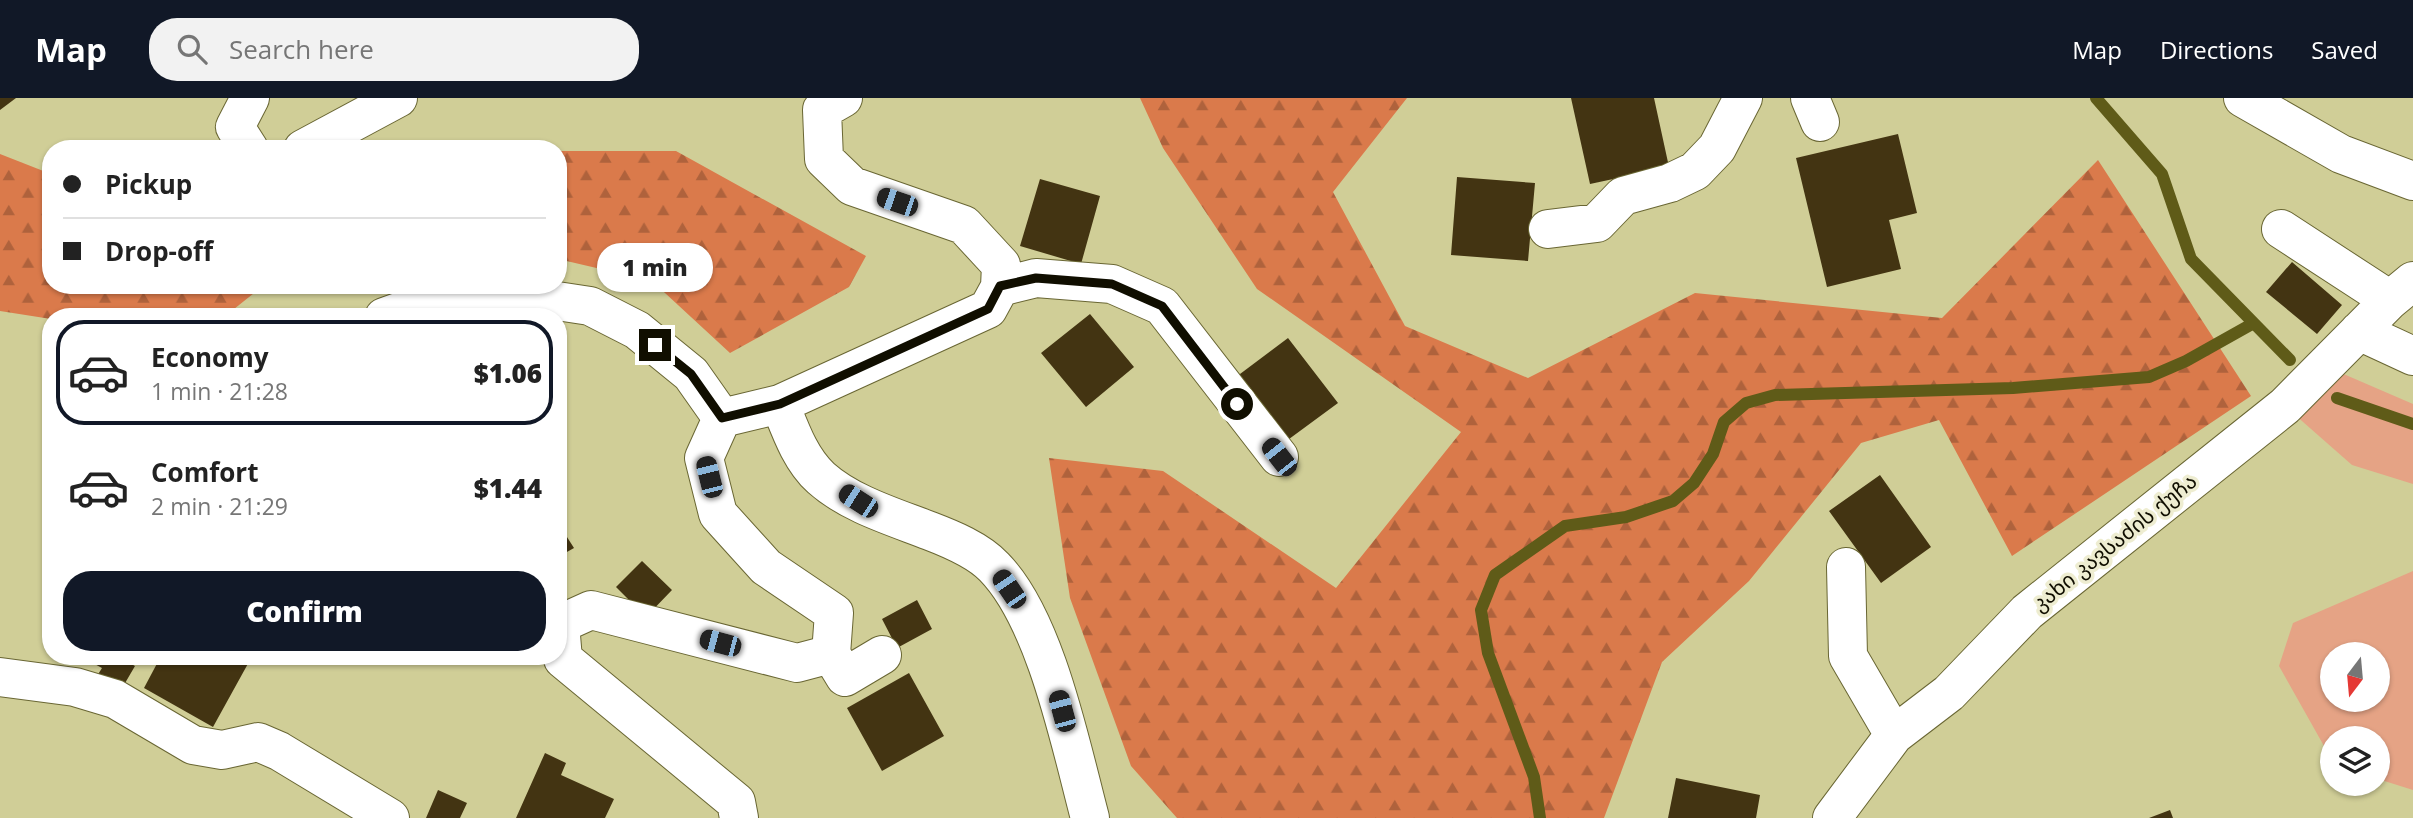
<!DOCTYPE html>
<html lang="en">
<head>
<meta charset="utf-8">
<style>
	:root { --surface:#fff; --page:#f2f2f2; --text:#222; --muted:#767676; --line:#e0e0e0; --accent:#111827 }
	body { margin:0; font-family:"Open Sans","Noto Sans Georgian",sans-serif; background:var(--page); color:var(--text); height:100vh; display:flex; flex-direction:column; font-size:26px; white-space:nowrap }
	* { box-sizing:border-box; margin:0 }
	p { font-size:23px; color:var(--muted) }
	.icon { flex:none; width:38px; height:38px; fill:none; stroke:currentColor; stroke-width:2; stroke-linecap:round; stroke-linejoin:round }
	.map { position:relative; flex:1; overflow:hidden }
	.details { position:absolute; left:42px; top:210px; width:525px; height:357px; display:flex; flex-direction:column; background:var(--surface); border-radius:28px; box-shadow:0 2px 5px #0004 }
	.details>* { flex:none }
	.hud { position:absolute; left:42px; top:42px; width:525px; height:154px; border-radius:28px; box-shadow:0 2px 5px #0004; display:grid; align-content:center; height:154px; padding:0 21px; background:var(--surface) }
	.needle { width:46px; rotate:196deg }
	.tools { position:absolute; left:2320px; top:544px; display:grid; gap:14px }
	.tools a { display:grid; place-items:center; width:70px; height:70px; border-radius:50%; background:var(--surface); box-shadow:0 2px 5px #0004; font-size:35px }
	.end { position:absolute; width:32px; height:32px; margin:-16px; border:9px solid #100e00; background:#fff; box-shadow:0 0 0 4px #fff }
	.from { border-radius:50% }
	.bubble { position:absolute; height:49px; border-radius:24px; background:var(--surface); box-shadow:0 2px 5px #0004; font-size:23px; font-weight:800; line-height:49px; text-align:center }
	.car { position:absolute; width:21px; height:42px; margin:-21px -10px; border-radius:9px; box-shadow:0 0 5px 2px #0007; background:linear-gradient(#222 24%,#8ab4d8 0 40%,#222 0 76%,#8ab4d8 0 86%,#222 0) }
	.hud b { display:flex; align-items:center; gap:24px; height:66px; font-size:26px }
	.hud b+b { border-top:2px solid var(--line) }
	.hud i { width:18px; height:18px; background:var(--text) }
	ul { padding:12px 0 0; list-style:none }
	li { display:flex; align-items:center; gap:21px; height:105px; margin:0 14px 10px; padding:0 7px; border:4px solid transparent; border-radius:28px }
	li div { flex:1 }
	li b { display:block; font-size:26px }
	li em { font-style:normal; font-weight:800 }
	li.active { border-color:var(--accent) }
	li>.icon { width:63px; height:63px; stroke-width:1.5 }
	.action { display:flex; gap:14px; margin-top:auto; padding:14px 21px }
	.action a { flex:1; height:80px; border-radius:28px; background:var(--accent); color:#fff; font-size:28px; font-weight:800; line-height:80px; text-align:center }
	header { display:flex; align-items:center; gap:42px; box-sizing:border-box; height:98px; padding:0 35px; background:var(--accent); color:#fff }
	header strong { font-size:33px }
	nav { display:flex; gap:38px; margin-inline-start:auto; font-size:24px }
	.search { width:490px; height:63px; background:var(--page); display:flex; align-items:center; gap:18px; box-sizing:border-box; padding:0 24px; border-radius:28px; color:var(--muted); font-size:26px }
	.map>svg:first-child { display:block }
</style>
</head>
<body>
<header>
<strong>Map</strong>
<div class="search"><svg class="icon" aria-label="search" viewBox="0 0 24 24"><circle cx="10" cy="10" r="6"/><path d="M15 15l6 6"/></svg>Search here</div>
<nav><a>Map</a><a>Directions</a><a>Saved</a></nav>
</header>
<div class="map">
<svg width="2413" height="720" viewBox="0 0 2413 720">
	<defs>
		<pattern id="forest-firs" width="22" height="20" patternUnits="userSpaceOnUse" patternTransform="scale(1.75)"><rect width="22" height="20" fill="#da7a4b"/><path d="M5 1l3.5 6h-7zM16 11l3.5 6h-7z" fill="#af623c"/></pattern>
	</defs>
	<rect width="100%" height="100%" fill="#d0ce97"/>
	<path fill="#e5a385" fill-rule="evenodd" d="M2325 268 2413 306V386L2352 367 2285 308Z
		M2413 473V692L2378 681V640H2333V664L2279 568 2293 525ZM2333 556H2378V602H2333Z"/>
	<path fill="url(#forest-firs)" d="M1140 0H1407L1333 94 1405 228 1528 280 1695 195 1942 220 2098 62 2251 298 2012 458 1939 322 1861 345 1749 483 1662 564 1604 720H1177L1131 668 1070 500 1049 360 1163 373 1336 490 1461 334 1257 191 1163 50Z
		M558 53H676L866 158 849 189 730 255 652 183 558 161Z
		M0 56 51 76V187H264L224 219 51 221 0 213Z"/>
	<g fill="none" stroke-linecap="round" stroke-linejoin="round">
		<path stroke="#5f5b18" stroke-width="12" d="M2096 0 2162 76 2191 161 2290 262
			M2337 300 2413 326
			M1540 720 1534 679 1488 555 1481 512 1495 477 1565 428 1626 419 1673 403 1694 385 1713 356 1724 324 1746 305 1775 297 2013 290 2149 279 2186 263 2252 226"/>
	</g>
	<path fill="#433412" d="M0 0H16L0 12Z
		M1571 0H1654L1669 69 1590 86Z
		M1898 36 1917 115 1889 122 1901 171 1827 189 1796 60Z
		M1457 79 1535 85 1528 163 1451 157Z
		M1040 81 1100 98 1081 166 1020 148Z
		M2292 164 2342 207 2317 236 2266 194Z
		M1090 216 1134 269 1086 309 1041 255Z
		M1288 240 1338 305 1285 344 1236 279Z
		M1880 377 1931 449 1881 485 1829 413Z
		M558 425 574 450 558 459Z
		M642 463 672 492 646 519 616 489Z
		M917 502 932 531 897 550 882 521Z
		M92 558H126L124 562 135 568 121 592 97 578 102 570 89 563Z
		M161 558H244L250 562 213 629 144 590Z
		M909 575 944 638 882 673 847 610Z
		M545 655 566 665 561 677 614 701 605 720H516Z
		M1676 680 1760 697 1756 720H1668Z
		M438 692 467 705 460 720H426Z
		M2170 712 2173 720H2149Z"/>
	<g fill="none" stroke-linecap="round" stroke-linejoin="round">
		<defs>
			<path id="minor" d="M1810 0 1820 24
				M2243 0 2341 56 2413 83
				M249 51 235 29 250 0
				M303 51 398 0
				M1548 131 1597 125 1623 98 1670 85 1695 73 1717 50 1743 0
				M2281 131 2390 202
				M1000 189 1036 180 1112 186 1162 208 1279 359
				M384 219 420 206 524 198 590 208 637 232 691 276 722 320
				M2359 233 2413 258
				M780 306C790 331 800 361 821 380 850 406 894 419 930 433 951 441 978 452 994 469 1046 522 1071 649 1090 720
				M1846 469 1848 558 1894 637
				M831 556 845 579 882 557
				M0 579 75 589 115 601 193 647 222 652 258 644 279 653 390 720
				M739 720 736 704 563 561 560 526 591 512 797 565 831 556 834 515 766 469 718 416 704 360 722 320 780 306 988 211 1000 189 1001 167 964 127 852 88 824 61 822 12 843 0
				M1832 720 1894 637 1949 595 2027 514 2285 308 2390 202 2413 183"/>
		</defs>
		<use href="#minor" stroke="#696633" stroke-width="40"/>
		<use href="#minor" stroke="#fff" stroke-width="38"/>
	</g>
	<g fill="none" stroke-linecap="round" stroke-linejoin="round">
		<path stroke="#100e00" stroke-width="9" d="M655 247 691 276 722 320 780 306 988 211 1000 188 1036 180 1112 186 1162 208 1237 306"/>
	</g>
	<g text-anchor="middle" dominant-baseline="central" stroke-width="7" stroke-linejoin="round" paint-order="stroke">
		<g font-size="21" fill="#100e00" stroke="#eeedd1">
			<text transform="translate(2114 444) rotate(-39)">კახი კავსაძის ქუჩა</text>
		</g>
	</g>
</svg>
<div class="tools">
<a><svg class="needle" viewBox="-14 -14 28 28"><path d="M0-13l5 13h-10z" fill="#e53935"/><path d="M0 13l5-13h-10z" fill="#767676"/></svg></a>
<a><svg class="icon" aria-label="layers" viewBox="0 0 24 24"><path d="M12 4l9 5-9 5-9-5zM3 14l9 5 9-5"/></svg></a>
</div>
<i class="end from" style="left:1237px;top:306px"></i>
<i class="end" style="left:655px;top:247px"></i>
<div class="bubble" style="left:597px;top:145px;width:116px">1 min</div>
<i class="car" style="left:897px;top:104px;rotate:289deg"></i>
<i class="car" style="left:1279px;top:359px;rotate:322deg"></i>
<i class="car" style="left:709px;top:379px;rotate:346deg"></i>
<i class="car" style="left:858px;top:403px;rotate:303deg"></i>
<i class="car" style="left:1009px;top:491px;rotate:326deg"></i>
<i class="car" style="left:720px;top:545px;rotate:285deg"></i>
<i class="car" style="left:1062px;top:613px;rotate:345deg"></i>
<div class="hud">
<b><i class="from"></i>Pickup</b>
<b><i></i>Drop-off</b>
</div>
<section class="details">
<ul>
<li class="active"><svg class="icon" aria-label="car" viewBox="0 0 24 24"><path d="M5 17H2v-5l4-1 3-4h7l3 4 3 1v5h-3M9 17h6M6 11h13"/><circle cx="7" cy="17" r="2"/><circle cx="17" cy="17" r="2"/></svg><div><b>Economy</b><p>1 min · 21:28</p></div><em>$1.06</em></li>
<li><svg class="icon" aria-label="car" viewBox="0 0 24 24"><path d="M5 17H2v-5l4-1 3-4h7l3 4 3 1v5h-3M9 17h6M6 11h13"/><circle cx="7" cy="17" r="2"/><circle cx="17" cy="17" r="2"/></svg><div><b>Comfort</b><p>2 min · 21:29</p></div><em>$1.44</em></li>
</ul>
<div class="action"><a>Confirm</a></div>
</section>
</div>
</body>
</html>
